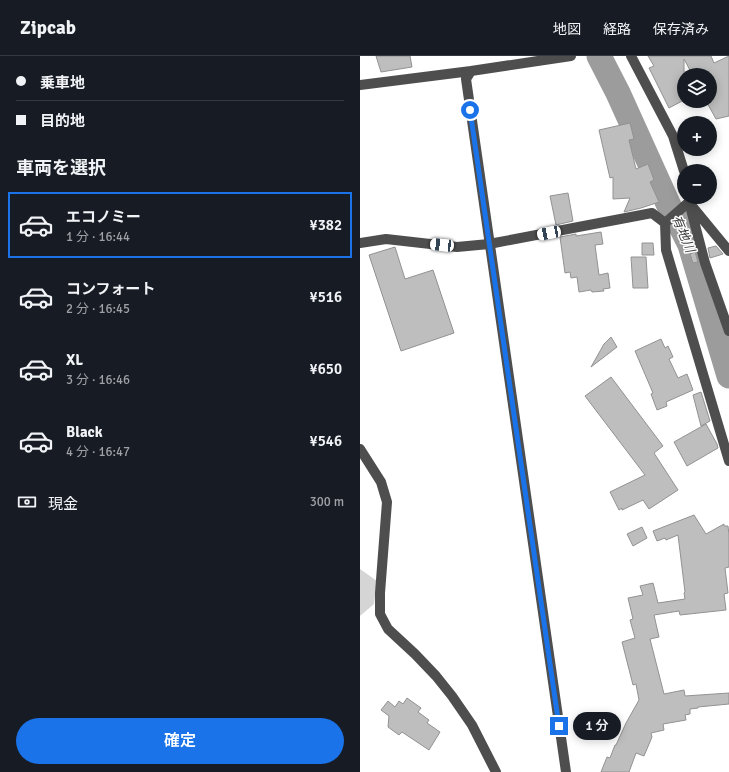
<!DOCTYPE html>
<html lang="ja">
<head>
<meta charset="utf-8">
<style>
	:root { --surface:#171b24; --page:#242831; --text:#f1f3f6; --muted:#9ea1a6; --line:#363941; --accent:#1a73e8 }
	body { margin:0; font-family:Signika,"Noto Sans JP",sans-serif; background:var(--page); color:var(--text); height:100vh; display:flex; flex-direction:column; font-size:15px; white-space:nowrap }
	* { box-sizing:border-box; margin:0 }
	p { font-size:13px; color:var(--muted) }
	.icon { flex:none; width:22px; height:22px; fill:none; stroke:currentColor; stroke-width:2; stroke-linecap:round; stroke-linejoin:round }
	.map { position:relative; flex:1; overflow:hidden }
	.details { display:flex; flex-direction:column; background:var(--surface); width:360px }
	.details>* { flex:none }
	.guide { display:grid; align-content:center; height:88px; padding:0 16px; background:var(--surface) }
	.controls { position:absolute; left:317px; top:12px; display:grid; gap:8px }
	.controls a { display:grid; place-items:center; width:40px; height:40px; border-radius:50%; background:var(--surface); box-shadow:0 2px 10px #0003; font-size:20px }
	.end { position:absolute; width:18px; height:18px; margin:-9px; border:5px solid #1a73e8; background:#fff; box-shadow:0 0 0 2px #fff }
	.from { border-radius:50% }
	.bubble { position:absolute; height:28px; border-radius:14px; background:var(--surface); box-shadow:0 2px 10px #0003; font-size:13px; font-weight:600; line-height:28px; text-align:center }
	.car { position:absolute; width:12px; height:24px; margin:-12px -6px; border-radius:5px; box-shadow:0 0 3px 1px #0007; background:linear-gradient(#fff 24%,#345 0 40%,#fff 0 76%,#345 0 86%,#fff 0) }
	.guide b { display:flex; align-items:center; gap:14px; height:38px; font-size:15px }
	.guide b+b { border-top:1px solid var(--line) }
	.guide i { width:10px; height:10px; background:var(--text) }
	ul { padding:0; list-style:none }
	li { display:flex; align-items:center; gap:12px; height:66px; margin:0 8px 6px; padding:0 8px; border:2px solid transparent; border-radius:0px }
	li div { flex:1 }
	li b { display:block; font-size:15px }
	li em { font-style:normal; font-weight:600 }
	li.selected { border-color:var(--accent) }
	li>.icon { width:36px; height:36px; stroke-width:1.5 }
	h2 { padding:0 16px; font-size:18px; line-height:48px }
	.pay { display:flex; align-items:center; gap:10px; height:44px; padding:0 16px; font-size:15px }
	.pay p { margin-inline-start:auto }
	.primary-button { display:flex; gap:8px; margin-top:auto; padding:8px 16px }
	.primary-button a { flex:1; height:46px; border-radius:24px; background:var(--accent); color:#fff; font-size:16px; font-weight:600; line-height:46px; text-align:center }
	header { display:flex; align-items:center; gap:24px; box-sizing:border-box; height:56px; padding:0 20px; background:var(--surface); border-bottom:1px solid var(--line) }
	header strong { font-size:19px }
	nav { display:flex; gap:22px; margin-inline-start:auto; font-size:14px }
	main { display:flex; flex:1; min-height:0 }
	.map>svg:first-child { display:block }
</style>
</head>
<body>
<header>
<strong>Zipcab</strong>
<nav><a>地図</a><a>経路</a><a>保存済み</a></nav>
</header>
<main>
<section class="details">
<div class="guide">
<b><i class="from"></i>乗車地</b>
<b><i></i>目的地</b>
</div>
<h2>車両を選択</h2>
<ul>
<li class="selected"><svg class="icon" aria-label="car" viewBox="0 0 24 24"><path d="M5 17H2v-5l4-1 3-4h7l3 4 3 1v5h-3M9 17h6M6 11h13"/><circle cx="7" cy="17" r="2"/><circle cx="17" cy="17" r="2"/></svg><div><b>エコノミー</b><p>1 分 · 16:44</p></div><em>¥382</em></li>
<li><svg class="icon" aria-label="car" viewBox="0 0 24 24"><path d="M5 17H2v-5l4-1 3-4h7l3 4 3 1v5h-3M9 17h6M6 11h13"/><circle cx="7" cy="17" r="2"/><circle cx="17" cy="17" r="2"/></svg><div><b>コンフォート</b><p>2 分 · 16:45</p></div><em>¥516</em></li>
<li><svg class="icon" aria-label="car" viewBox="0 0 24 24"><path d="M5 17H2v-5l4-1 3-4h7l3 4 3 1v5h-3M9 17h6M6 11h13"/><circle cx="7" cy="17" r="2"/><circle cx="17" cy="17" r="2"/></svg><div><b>XL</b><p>3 分 · 16:46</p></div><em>¥650</em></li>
<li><svg class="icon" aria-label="car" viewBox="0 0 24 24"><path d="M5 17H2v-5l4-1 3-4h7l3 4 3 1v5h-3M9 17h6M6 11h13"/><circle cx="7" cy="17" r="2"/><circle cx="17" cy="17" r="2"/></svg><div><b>Black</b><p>4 分 · 16:47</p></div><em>¥546</em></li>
</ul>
<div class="pay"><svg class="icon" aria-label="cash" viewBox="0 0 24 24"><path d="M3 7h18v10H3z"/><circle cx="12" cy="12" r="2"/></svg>現金<p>300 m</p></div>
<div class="primary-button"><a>確定</a></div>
</section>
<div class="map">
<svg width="369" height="716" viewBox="0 0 369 716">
	<rect width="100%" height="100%" fill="#fff"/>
	<path fill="#d5d5d5" d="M0 513 17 525 14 548 0 560Z"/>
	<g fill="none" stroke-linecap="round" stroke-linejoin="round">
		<path stroke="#9c9c9c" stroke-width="25" d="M239 0 258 37 310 152 320 169 330 189 369 320"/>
	</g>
	<path fill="#bebebe" stroke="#929292" d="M16 0H50L52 11 21 16Z
		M288 0H351L354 7 369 0V60L356 63 346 45H350V19H329L332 18 324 3V44L309 52 289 12 294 10Z
		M270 67 274 83 269 84 276 113 288 108 294 124 290 126 299 146 281 152 264 156 270 142 253 143V121L250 122 239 74Z
		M208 137 213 165 196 169 190 140Z
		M241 176 243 188 235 189 239 219 248 217 250 232 243 233 244 235 232 236 231 234 219 236 217 221 211 222 210 216 205 217 200 181 216 178V180Z
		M282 187H293L294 199H282Z
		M356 190 363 198 350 202 348 192Z
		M35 191 45 223 73 214 94 277 41 295 9 199Z
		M335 196 338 206 333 207 330 198Z
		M271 201H286L288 232H273Z
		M251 281 257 291 231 311 244 288Z
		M301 283 305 292 308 290 313 301 309 303 318 322 327 318 333 334 306 346 307 350 297 354 291 338 293 337 275 295Z
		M251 321 303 390 294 397 318 434 289 453 283 444 262 454V452L259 454 250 436 285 419 225 340Z
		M341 336 350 365 341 370 333 339Z
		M346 368 357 388 358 392 327 410 314 386Z
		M334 459 346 478 364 468V470H368L369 479V511L365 512 368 537 364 538 366 554 320 559 319 555 294 559 299 581 290 583 304 638 324 634 325 640 369 637V648L338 651V652L330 653V658L325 659 326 664 303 668 304 674 291 677 292 681 284 700 276 697 269 716H241L247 701 250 702 255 689H256L266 667 279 644 276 628 273 629 262 586 275 582 270 564 273 563 268 542 283 539 280 530 293 527 298 547 325 543 324 537 325 536 318 479 306 484 305 482 297 485 293 475Z
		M282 471 287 482 273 490 267 478Z
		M47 642 61 652 58 656 69 664 67 667 80 676 69 694 42 676 39 679 28 671 29 660 21 654 28 645 35 651 39 645 43 648Z"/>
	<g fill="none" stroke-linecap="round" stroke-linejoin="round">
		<path stroke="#4e4e4e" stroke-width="10" d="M271 0 313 80 324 115
			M0 29 111 15
			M329 141V146L345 207 369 275
			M329 146 305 167 306 194 369 405
			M331 149 369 195
			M0 187 26 183 97 191 129 188 292 157 305 167
			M0 393 21 426 27 446 20 537V558L28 573 55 598 76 620 92 640 112 669 136 716
			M206 716 106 23 111 15 211 0"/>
	</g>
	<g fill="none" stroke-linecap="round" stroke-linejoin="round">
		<path stroke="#1a73e8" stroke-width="5" d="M110 54 199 670"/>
	</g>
	<g text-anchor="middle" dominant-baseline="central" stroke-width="3" stroke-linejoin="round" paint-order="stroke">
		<g font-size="13" font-style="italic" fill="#3d3d3d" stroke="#fff">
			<text transform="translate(323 178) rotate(67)">有地川</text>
		</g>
	</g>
</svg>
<div class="controls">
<a><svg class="icon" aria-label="layers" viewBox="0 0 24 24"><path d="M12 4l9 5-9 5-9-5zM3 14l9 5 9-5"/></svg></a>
<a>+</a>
<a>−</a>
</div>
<i class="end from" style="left:110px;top:54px"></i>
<i class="end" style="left:199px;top:670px"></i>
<div class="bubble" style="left:213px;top:656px;width:48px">1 分</div>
<i class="car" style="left:189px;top:177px;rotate:259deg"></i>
<i class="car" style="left:82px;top:189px;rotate:276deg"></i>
</div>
</main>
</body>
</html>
